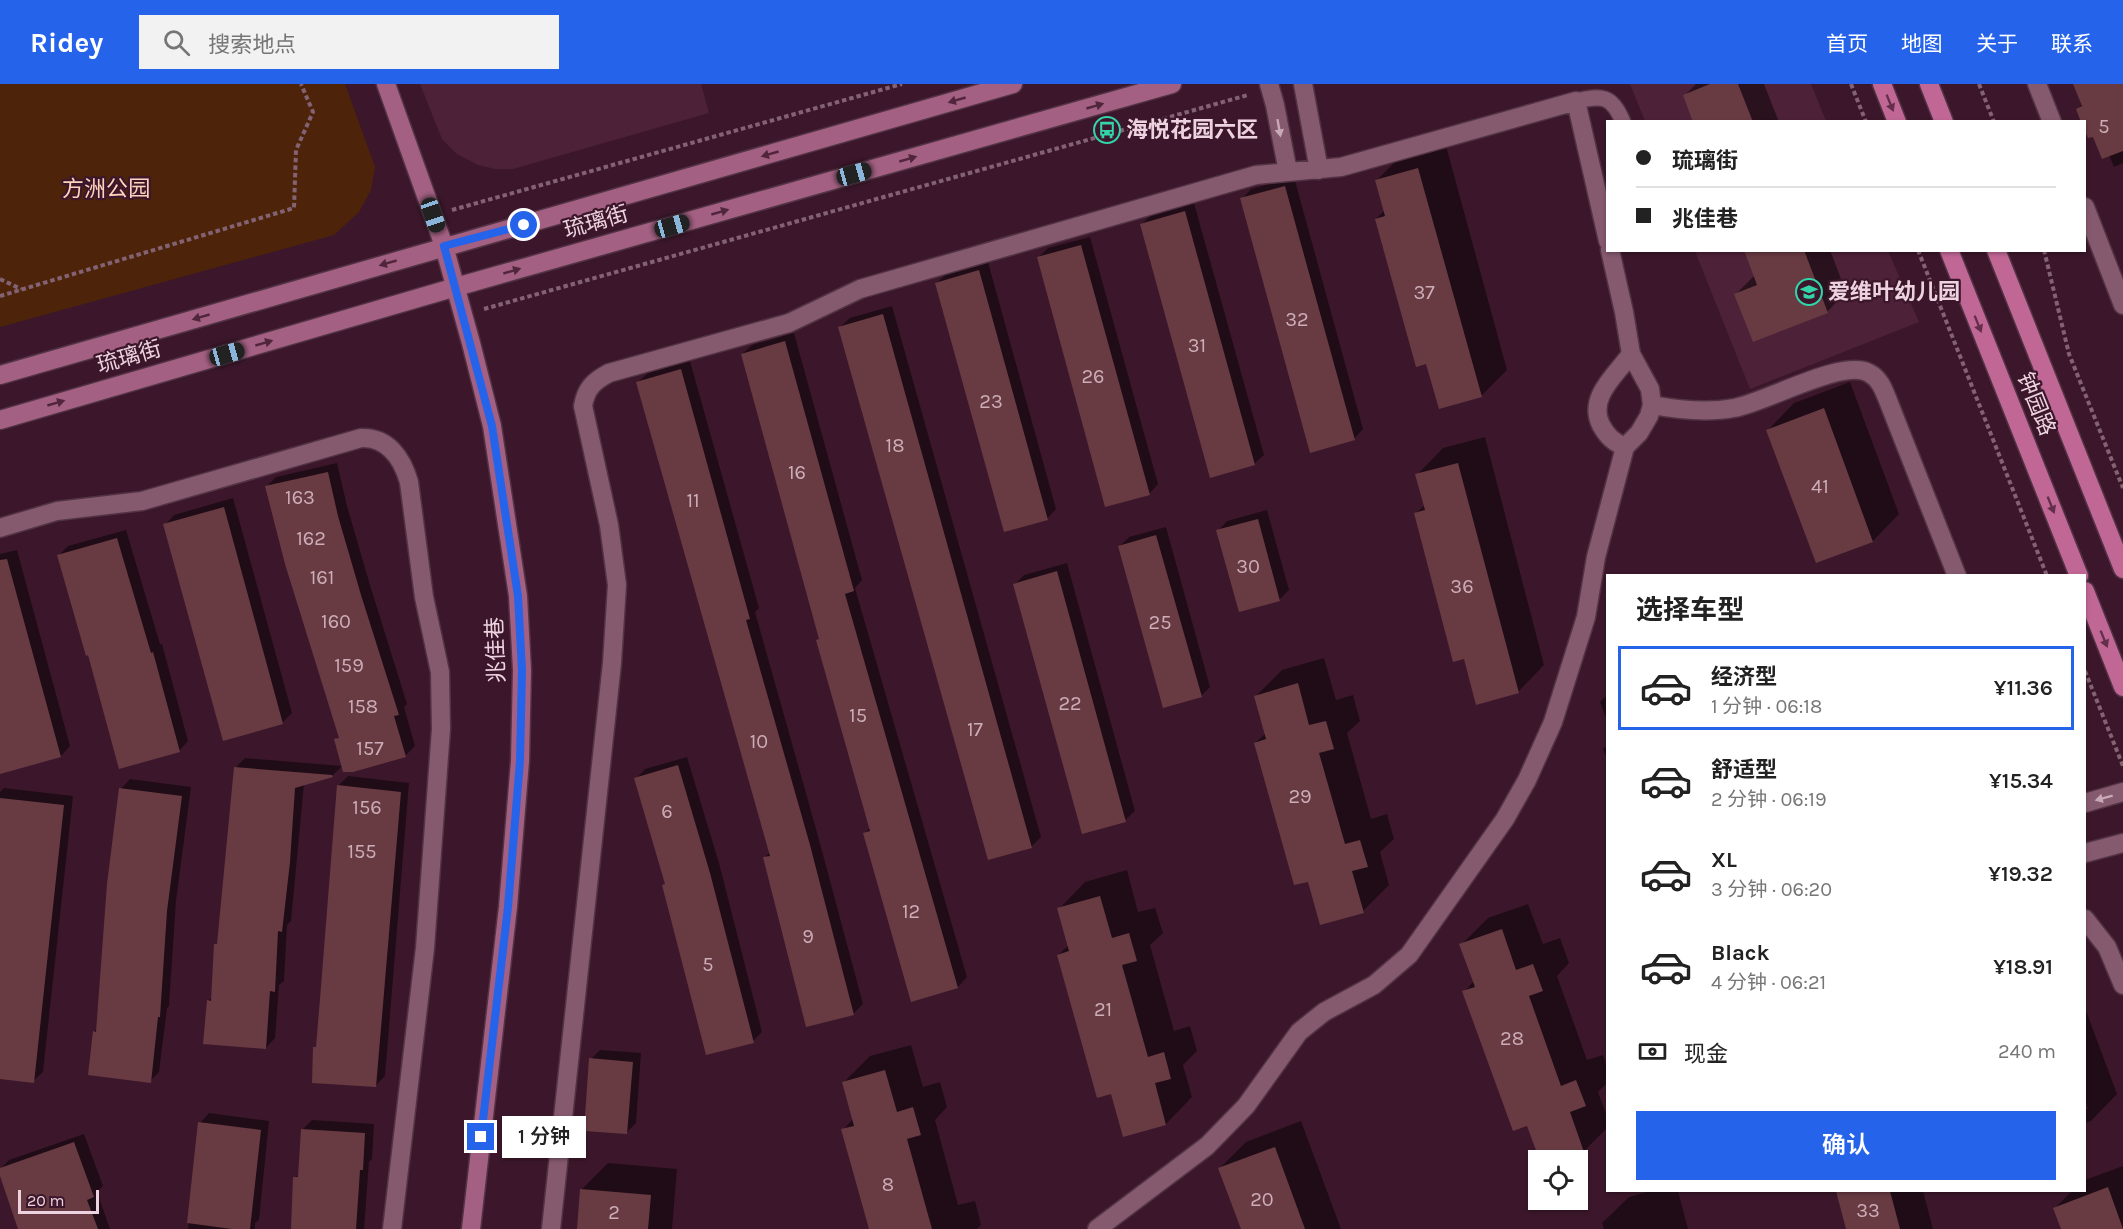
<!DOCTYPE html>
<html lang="zh">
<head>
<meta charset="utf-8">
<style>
	:root { --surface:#fff; --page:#f2f2f2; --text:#222; --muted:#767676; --line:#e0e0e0; --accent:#2563eb }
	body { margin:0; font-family:Karla,"Noto Sans SC",sans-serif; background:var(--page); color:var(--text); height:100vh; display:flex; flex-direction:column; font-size:22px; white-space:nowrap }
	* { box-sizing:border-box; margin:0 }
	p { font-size:20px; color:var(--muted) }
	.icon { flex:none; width:33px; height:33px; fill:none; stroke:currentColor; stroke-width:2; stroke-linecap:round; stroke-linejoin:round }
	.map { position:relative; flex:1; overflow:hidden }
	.side { position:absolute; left:1606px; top:490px; width:480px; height:618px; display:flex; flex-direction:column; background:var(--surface); border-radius:0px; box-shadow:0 2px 4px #0004 }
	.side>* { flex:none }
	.top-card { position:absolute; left:1606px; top:36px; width:480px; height:132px; border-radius:0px; box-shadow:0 2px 4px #0004; display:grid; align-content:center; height:132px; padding:0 30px; background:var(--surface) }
	.fabs { position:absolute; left:1528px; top:1066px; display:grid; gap:12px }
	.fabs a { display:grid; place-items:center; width:60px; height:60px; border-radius:0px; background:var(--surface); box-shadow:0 2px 4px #0004; font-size:30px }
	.scale { position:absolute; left:18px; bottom:15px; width:81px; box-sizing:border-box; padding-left:6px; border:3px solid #edd3df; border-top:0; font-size:16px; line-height:21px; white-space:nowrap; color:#edd3df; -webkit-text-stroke:4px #3c172b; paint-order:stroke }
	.end { position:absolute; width:27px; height:27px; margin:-14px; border:8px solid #2563eb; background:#fff; box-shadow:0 0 0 3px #fff }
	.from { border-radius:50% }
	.bubble { position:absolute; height:42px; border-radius:0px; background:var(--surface); box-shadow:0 2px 4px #0004; font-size:20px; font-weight:600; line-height:42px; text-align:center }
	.car { position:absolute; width:18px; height:36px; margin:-18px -9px; border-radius:8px; box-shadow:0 0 4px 2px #0007; background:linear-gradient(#222 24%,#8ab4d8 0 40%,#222 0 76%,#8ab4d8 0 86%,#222 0) }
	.top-card b { display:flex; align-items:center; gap:21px; height:57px; font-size:22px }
	.top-card b+b { border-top:2px solid var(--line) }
	.top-card i { width:15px; height:15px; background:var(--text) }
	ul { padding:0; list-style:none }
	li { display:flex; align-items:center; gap:18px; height:84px; margin:0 12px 9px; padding:0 18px; border:3px solid transparent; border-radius:0px }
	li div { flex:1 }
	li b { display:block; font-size:22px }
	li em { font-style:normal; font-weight:600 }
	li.active { border-color:var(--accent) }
	li>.icon { width:54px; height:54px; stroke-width:1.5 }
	h2 { padding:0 30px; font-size:27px; line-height:72px }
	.pay { display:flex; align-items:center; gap:15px; height:66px; padding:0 30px; font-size:22px }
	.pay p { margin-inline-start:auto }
	.button { display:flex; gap:12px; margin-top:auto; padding:12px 30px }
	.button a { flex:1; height:69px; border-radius:0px; background:var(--accent); color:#fff; font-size:24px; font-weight:600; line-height:69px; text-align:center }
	header { display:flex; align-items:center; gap:36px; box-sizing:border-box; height:84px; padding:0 30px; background:var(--accent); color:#fff }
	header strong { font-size:28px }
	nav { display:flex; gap:33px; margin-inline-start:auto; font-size:21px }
	.search { width:420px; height:54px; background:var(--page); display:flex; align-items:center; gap:15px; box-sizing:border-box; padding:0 21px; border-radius:0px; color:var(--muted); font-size:22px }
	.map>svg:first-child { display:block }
</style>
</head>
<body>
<header>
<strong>Ridey</strong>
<div class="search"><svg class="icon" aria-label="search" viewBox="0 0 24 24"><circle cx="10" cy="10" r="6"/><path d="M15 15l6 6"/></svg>搜索地点</div>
<nav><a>首页</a><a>地图</a><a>关于</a><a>联系</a></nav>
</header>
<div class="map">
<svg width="2123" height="1145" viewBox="0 0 2123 1145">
	<rect width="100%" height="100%" fill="#3c172b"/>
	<path fill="#4d2138" d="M420 0H701L709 29 513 85H495L478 81 457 70 442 55Z
		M1630 0H1811L1826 37H1645Z
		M1695 167H1888L1919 238 1750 305Z"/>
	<path fill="#4d2409" d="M0 0H345L375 83 371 106 359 128 334 151 0 243Z"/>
	<path fill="#0007" d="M1696 0H1764L1779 38H1695L1685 11Z
		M2074 0H2123V79L2114 83 2109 71 2094 51 2085 43V38L2078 25 2082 20Z
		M1445 58 1507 286 1481 312 1427 279 1376 135 1385 126 1377 96 1403 70Z
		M1294 93 1363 345 1354 355 1242 115 1251 105Z
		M1194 119 1264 371 1254 380 1142 140 1151 131Z
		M1090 153 1158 400 1149 410 1038 174 1048 164Z
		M1745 166H1830L1846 208 1828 227 1754 256 1736 210 1755 191Z
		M988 178 1056 425 1047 435 937 199 946 190Z
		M892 222 1041 753 1031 763 840 243 850 234Z
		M794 249 862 496 855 504 967 893 958 903 912 916 865 749 870 744 818 556 820 553 742 270 752 261Z
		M690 277 759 524 755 528 818 752 863 920 853 930 764 774 770 768 638 298 648 289Z
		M1850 298 1899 430 1873 457 1817 478 1768 346 1794 319Z
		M1485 353 1544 581 1518 608 1465 573 1416 429 1425 421 1417 391 1443 364Z
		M337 379 347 422 370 501 407 620 404 623 415 662 405 672 336 656 340 652 267 402 276 393Z
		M233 414 292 629 282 639 165 441 174 431Z
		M1267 426 1289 506 1279 516 1218 447 1227 437Z
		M1166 443 1210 603 1201 612 1119 463 1129 453Z
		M126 446 160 560H162L188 657 179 667 89 569 58 472 68 462Z
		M17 466 70 662 61 672 0 688V470Z
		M1067 479 1135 727 1125 736 1015 500 1024 491Z
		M1324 574 1336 616 1353 611 1360 637 1347 649 1371 735 1387 730 1394 755 1380 768 1389 801 1363 827 1309 796 1255 659 1266 649 1256 612 1282 586Z
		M1608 610V640L1600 618Z
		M1608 660V678L1603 665Z
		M687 673 719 779 762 948 753 957 664 801 666 799 636 695 645 685Z
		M245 674 342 682 332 692 304 700 291 837 287 841 284 897 279 901 275 954 266 964 208 917 213 912 216 861 219 857 235 684Z
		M348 692 409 699 385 992 375 1002 315 964 317 961 338 702Z
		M130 695 191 703 176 817 169 922 167 924 159 988 150 997 94 948 98 944 121 705Z
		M4 704 73 712 43 988 33 997 0 994V708Z
		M1127 786 1138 828 1155 824 1163 849 1150 861 1174 947 1190 942 1197 967 1183 981 1192 1013 1166 1040 1112 1008 1058 871 1069 861 1059 825 1085 798Z
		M1528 820 1543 860 1560 854 1569 879 1557 892 1587 976 1603 971 1608 985V998L1598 1008 1608 1035V1043L1584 1067 1557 1077H1541L1528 1040 1464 908 1474 897 1461 861 1488 834Z
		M2085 924 2117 1010 2091 1037 2085 1039V1025H2088L2085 1016Z
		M911 961 923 1003 940 998 947 1023 935 1036 958 1121 975 1117 981 1141 977 1145H871L843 1046 853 1035 843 999 870 972Z
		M600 966 641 969 636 1039 626 1049 591 975Z
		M209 1029 269 1037 259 1136 255 1139V1145H188L200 1039Z
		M312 1036 374 1040 372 1075 369 1078 364 1145H292L295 1094 300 1089 302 1046Z
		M1301 1037 1341 1145H1242L1220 1084 1246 1058Z
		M84 1050 103 1102 97 1108 110 1145H23L0 1085 9 1076Z
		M608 1079 677 1085 672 1145H578L581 1106Z
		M2123 1082V1145H2062L2055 1124 2072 1107H2085V1096Z
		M1650 1107H1678L1688 1145H1604L1602 1139 1629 1113Z
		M1837 1107H1923L1933 1145H1847Z"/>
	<path fill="#683b42" d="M1710 0H1738L1753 38H1693L1683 11Z
		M2073 0H2123V67L2102 75 2093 53 2088 54 2085 47V38H2081L2076 25 2082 22Z
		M1418 84 1482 313 1439 325 1426 280 1416 283 1375 135 1385 132 1375 96Z
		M1285 102 1355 356 1310 369 1240 114Z
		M1185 127 1255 381 1210 394 1140 140Z
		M1081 161 1150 411 1105 423 1037 173Z
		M1744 166H1804L1828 229 1753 258 1734 210 1757 201Z
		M979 186 1048 436 1004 448 935 199Z
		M883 230 1032 764 988 776 838 243Z
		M785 257 854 507 845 510 958 904 911 918 863 749 870 747 816 556 819 555 741 270Z
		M681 285 750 535 746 536 810 761 854 931 806 943 763 773 770 772 636 298Z
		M1824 324 1873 458 1816 479 1766 346Z
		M1458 379 1519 609 1476 621 1464 575 1453 578 1414 429 1425 426 1415 390Z
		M328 388 338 432 361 511 399 631 394 632 406 673 353 688H343L334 655 339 654 285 480 265 402Z
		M224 423 283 640 223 657 163 440Z
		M1258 435 1280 517 1239 528 1216 446Z
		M1156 451 1202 613 1163 624 1118 462Z
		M117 454 151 569 153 568 180 668 119 685 88 571 86 572 57 471Z
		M7 475 61 673 0 690V476Z
		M1057 487 1126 738 1082 750 1013 500Z
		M1298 599 1309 641 1326 637 1334 665 1319 669 1345 760 1360 756 1368 783 1352 787 1364 829 1320 841 1308 798 1294 801 1254 659 1266 655 1254 612Z
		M678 681 710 789 754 959 706 971 662 801 665 800 634 694Z
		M234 683 332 691 333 693 295 704 290 778 282 848 278 847 275 908 270 907 266 965 203 960 207 916 211 917 214 860H217Z
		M337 701 401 708 376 1003 312 999 313 963H316L320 915Z
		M119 704 182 712 167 827 160 933H158L151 999 88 991 93 947 96 948 107 800Z
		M0 714 64 721 34 999 0 995Z
		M1100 812 1112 854 1129 849 1137 877 1122 881 1148 973 1164 968 1171 995 1155 999 1166 1041 1123 1053 1111 1010 1097 1014 1057 871 1069 867 1057 824Z
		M1502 845 1516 886 1533 880 1543 907 1529 912 1561 1002 1576 996 1586 1022 1570 1028 1584 1068 1561 1077H1540L1527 1042 1513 1047 1462 907 1475 903 1459 860Z
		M589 974 633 978 627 1050 584 1047Z
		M885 986 897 1028 913 1023 921 1051 907 1055 932 1145H869L841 1045 854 1042 842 998Z
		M198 1038 261 1046 250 1145H232L187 1139Z
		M301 1045 365 1049 363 1086H360L356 1145H291L293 1093H298Z
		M74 1058 94 1113 87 1116 98 1145H18L0 1092V1084Z
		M1275 1063 1305 1145H1241L1218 1084Z
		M2108 1103 2123 1145H2061L2053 1124Z
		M580 1105 651 1111 648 1145H577Z
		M1836 1107H1890L1900 1145H1846Z"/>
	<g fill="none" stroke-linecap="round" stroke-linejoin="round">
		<defs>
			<path id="lane" d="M1576 17C1602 11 1612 11 1623 38"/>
			<path id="street" d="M1269 0 1275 21 1288 88
				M1303 0 1319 86
				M2037 0 2052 38
				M2085 123 2123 221
				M1652 321C1679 326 1707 329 1734 324 1767 318 1843 274 1869 289 1879 294 1883 304 1887 314L1957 492
				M1625 363C1613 358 1607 352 1601 341 1587 313 1617 290 1631 270
				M0 444 57 427 142 417 361 354C388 353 402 374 409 398L424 513 440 588 441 645 425 864 392 1145
				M2085 719 2123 708
				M2085 769 2123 759
				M2085 835 2107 863 2123 901
				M551 1145 612 579 617 501 609 441 583 322C586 304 594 297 609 289L789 239 860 205 1256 91 1341 83 1576 17 1608 157
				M1097 1145 1207 1062 1246 1022 1299 948 1324 928 1374 901 1409 871 1505 735 1527 696 1553 638 1586 533 1596 473 1625 363 1639 349 1649 332 1652 321 1650 305 1631 270 1624 228 1610 166"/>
			<path id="secondary" d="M386 0 444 162 471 259 492 342 518 512 522 586 520 677 508 823 471 1145
				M0 291 1013 0
				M0 336 456 203 1172 0"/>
			<path id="primary" d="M1882 0 1897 38
				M1929 0 1944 38
				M1949 166 2079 492
				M1996 166 2123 485
				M2085 507 2123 603"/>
		</defs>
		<use href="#lane" stroke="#523344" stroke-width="18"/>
		<use href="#street" stroke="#523344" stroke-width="21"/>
		<use href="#secondary" stroke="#523344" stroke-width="21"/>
		<use href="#primary" stroke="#523344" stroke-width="21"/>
		<path stroke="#836273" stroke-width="4" stroke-dasharray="4.5 3" stroke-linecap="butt" d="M1851 0 1866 38
			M1979 0 1994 38
			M452 126 902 0
			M1918 166 2047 492
			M2044 166 2069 270 2123 404
			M0 195 21 205
			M0 212 294 124 296 66 313 28 301 0
			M484 225 1248 11
			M2085 587 2123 682"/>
		<use href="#lane" stroke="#85596e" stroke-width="15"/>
		<use href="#street" stroke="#85596e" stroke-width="18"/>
		<use href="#secondary" stroke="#a36082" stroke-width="18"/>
		<use href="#primary" stroke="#c16796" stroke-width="18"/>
	</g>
	<defs><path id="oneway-solid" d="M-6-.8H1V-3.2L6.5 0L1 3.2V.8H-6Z" transform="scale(1.5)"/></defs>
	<g fill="#51263c">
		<use href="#oneway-solid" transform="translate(957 16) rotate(164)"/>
		<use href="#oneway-solid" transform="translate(1095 22) rotate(-16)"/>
		<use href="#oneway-solid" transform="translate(770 70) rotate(164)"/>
		<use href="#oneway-solid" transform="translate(908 75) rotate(-16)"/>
		<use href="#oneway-solid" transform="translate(720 128) rotate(-16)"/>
		<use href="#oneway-solid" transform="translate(388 179) rotate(164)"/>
		<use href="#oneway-solid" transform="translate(512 187) rotate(-16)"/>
		<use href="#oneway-solid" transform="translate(201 233) rotate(164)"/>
		<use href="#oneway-solid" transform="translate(264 259) rotate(-16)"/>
		<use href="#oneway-solid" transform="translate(56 319) rotate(-16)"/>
	</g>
	<g fill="#642f4b">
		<use href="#oneway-solid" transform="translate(1890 19) rotate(68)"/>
		<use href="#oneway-solid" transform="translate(1978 240) rotate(68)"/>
		<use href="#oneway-solid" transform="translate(2051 421) rotate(68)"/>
		<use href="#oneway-solid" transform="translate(2104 555) rotate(68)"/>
	</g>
	<g fill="#c9a8b7">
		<use href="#oneway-solid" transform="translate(1279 44) rotate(80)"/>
		<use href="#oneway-solid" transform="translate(2104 714) rotate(165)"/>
	</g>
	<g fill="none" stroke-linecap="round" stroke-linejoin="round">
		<path stroke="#2563eb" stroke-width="8" d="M481 1053 508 823 520 677 522 586 518 512 492 342 444 162 524 141"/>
	</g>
	<defs>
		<symbol id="bus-ring" viewBox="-11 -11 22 22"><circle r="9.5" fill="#3c172b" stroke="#33d4a8" stroke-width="1.5"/><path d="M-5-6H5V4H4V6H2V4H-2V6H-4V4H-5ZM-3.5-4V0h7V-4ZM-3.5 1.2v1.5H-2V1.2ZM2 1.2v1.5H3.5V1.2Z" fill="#33d4a8"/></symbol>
		<symbol id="school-ring" viewBox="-11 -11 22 22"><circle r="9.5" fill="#3c172b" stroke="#33d4a8" stroke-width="1.5"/><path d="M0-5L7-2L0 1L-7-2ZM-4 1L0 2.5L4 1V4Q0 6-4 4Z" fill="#33d4a8"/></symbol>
	</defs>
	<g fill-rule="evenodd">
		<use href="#bus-ring" x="1092" y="31" width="30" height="30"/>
		<use href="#school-ring" x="1794" y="193" width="30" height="30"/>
	</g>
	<g text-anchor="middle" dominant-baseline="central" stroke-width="4.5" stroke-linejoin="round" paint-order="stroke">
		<g font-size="20" fill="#ccadb8">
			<text x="2104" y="42">5</text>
			<text x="1424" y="208">37</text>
			<text x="1297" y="235">32</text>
			<text x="1197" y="261">31</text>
			<text x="1093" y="292">26</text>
			<text x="991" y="317">23</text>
			<text x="895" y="361">18</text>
			<text x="797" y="388">16</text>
			<text x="1820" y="402">41</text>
			<text x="300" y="413">163</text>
			<text x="693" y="416">11</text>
			<text x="311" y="454">162</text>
			<text x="1248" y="482">30</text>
			<text x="322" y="493">161</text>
			<text x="1462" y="502">36</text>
			<text x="336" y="537">160</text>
			<text x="1160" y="538">25</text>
			<text x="349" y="581">159</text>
			<text x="1070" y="619">22</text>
			<text x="363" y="622">158</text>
			<text x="858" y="631">15</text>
			<text x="975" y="645">17</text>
			<text x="759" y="657">10</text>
			<text x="370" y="664">157</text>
			<text x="1300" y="712">29</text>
			<text x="367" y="723">156</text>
			<text x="667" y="727">6</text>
			<text x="362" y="767">155</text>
			<text x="911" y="827">12</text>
			<text x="808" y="852">9</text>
			<text x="708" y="880">5</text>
			<text x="1103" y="925">21</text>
			<text x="1512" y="954">28</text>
			<text x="888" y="1100">8</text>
			<text x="1262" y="1115">20</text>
			<text x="1868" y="1126">33</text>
			<text x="614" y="1128">2</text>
		</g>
		<g font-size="22" font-weight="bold" fill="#edd3df" stroke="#3c172b" text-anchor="start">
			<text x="1126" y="46">海悦花园六区</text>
			<text x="1828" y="208">爱维叶幼儿园</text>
		</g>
		<g font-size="22" fill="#ffd3bb" stroke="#3c172b">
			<text x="106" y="105">方洲公园</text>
		</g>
		<g font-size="22" fill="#edd3df" stroke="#3c172b">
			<text transform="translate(596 138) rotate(-16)">琉璃街</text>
			<text transform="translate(129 273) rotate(-16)">琉璃街</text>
			<text transform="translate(2036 320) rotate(68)">钟园路</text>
			<text transform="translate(496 566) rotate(-92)">兆佳巷</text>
		</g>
	</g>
</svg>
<div class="fabs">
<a><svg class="icon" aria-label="locate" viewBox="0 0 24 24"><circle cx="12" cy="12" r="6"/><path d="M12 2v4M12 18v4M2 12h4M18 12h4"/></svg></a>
</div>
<div class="scale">20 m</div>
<i class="end from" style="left:524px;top:141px"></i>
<i class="end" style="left:481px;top:1053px"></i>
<div class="bubble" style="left:502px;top:1032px;width:84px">1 分钟</div>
<i class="car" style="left:854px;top:90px;rotate:74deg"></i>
<i class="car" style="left:433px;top:131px;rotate:161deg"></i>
<i class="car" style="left:672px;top:142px;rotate:74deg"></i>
<i class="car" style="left:227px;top:270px;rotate:74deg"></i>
<div class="top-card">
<b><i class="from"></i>琉璃街</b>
<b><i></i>兆佳巷</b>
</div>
<section class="side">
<h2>选择车型</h2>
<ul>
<li class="active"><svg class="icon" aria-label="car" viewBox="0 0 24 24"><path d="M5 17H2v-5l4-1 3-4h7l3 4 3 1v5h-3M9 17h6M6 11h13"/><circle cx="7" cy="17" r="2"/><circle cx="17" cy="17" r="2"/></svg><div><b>经济型</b><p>1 分钟 · 06:18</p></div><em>¥11.36</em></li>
<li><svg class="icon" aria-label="car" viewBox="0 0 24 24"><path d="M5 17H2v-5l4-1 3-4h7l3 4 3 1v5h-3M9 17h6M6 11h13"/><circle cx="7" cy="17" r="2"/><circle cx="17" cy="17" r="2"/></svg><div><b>舒适型</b><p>2 分钟 · 06:19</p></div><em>¥15.34</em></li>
<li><svg class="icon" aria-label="car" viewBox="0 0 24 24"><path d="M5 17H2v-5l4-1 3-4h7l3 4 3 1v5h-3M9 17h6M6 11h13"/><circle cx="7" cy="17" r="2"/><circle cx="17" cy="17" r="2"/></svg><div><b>XL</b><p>3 分钟 · 06:20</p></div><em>¥19.32</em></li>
<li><svg class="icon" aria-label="car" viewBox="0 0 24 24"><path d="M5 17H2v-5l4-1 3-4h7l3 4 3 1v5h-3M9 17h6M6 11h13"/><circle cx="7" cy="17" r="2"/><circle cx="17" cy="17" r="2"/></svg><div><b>Black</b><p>4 分钟 · 06:21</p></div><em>¥18.91</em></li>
</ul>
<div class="pay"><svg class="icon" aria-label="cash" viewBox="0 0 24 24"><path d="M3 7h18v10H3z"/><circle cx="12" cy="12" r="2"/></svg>现金<p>240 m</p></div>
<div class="button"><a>确认</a></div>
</section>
</div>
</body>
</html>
